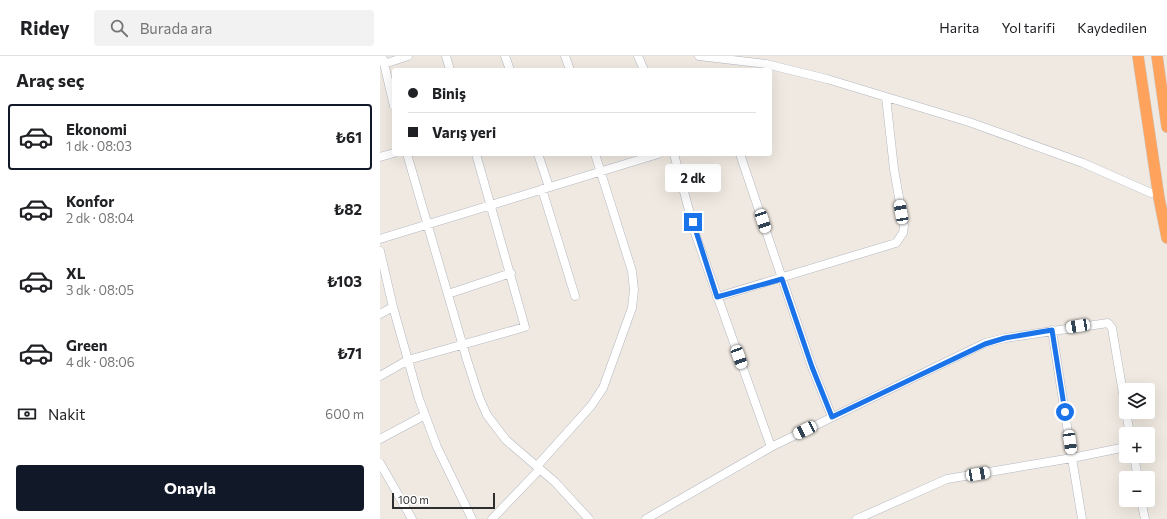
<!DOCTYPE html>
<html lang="tr">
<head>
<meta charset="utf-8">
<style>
	:root { --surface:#fff; --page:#f2f2f2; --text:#202124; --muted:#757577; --line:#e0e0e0; --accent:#111827 }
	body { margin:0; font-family:Commissioner,sans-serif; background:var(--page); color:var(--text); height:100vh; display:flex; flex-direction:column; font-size:15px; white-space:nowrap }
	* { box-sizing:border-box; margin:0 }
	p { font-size:13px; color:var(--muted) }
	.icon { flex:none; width:22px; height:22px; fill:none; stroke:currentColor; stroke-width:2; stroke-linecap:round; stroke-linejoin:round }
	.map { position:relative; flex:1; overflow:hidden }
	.sheet { display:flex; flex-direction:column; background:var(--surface); width:380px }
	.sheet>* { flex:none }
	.hud { position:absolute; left:12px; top:12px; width:380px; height:88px; border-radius:4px; box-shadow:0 4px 16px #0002; display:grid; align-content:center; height:88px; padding:0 16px; background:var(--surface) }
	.buttons { position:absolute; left:739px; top:327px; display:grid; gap:8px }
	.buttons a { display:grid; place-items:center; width:36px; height:36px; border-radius:4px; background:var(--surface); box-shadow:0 4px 16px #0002; font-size:20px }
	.scale { position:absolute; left:12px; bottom:10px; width:103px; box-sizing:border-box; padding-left:4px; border:2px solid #2e2e2e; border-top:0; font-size:11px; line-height:14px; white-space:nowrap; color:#2e2e2e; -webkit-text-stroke:3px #fff; paint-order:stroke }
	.end { position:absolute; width:18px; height:18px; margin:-9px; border:5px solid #1a73e8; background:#fff; box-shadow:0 0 0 2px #fff }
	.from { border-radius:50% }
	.bubble { position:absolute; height:28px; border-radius:4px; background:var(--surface); box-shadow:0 4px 16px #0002; font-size:13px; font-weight:700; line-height:28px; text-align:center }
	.car { position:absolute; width:12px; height:24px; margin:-12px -6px; border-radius:5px; box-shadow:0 0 3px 1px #0007; background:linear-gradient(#fff 24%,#345 0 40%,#fff 0 76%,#345 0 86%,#fff 0) }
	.hud b { display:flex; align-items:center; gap:14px; height:38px; font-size:15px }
	.hud b+b { border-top:1px solid var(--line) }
	.hud i { width:10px; height:10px; background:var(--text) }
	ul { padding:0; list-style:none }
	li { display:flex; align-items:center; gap:12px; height:66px; margin:0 8px 6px; padding:0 8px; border:2px solid transparent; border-radius:4px }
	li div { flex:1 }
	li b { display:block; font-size:15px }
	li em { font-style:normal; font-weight:700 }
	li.current { border-color:var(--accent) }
	li>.icon { width:36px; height:36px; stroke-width:1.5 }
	h2 { padding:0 16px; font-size:18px; line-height:48px }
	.pay { display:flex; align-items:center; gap:10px; height:44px; padding:0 16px; font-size:15px }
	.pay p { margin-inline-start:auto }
	.button { display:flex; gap:8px; margin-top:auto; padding:8px 16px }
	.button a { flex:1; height:46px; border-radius:4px; background:var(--accent); color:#fff; font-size:16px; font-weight:700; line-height:46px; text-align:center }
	header { display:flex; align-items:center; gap:24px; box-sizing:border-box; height:56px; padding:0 20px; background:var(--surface); border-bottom:1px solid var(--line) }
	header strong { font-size:19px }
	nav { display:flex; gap:22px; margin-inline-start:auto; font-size:14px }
	.search { width:280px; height:36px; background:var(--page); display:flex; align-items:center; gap:10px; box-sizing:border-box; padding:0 14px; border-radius:4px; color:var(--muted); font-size:15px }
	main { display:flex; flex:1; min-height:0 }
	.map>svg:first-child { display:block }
</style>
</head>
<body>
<header>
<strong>Ridey</strong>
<div class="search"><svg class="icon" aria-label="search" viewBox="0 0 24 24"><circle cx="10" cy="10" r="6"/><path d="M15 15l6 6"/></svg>Burada ara</div>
<nav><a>Harita</a><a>Yol tarifi</a><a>Kaydedilen</a></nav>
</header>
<main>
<section class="sheet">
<h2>Araç seç</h2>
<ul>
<li class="current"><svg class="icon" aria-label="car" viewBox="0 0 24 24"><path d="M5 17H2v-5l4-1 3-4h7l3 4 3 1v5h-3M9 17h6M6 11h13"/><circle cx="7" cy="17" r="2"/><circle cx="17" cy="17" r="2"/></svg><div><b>Ekonomi</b><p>1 dk · 08:03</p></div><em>₺61</em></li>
<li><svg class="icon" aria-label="car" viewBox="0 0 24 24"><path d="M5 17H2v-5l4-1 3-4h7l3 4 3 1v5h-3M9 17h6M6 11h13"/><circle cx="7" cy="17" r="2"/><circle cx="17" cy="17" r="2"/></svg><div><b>Konfor</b><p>2 dk · 08:04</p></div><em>₺82</em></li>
<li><svg class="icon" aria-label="car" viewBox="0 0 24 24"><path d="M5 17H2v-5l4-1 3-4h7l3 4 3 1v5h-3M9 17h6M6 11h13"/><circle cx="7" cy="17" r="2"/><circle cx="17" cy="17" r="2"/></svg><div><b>XL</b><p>3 dk · 08:05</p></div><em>₺103</em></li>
<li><svg class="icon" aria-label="car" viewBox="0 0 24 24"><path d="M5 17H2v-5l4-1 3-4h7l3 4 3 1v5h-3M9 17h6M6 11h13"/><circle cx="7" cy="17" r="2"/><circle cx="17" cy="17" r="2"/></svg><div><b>Green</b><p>4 dk · 08:06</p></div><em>₺71</em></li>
</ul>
<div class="pay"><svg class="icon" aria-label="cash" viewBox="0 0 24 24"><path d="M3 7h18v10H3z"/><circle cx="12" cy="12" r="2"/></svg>Nakit<p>600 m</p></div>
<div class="button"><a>Onayla</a></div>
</section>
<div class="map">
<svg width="787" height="463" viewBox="0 0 787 463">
	<rect width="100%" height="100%" fill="#efe9e1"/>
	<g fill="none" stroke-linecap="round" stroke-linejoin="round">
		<defs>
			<path id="minor" d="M66 0 70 14
				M125 0 130 14
				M185 0 190 14
				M258 0 264 14
				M319 0 386 8 447 23 589 66 703 107 771 137
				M3 3 14 50
				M4 8 28 0
				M27 98 87 304 99 341 107 359 126 384 175 426 209 463
				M158 98 169 131
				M294 98 315 177 391 391
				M360 98 432 311 452 361
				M0 101 14 97
				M162 133 195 240
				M0 183 278 98
				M0 195 13 251 39 343 57 391 92 463
				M68 238 131 217
				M337 241 516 187 523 177 524 170 514 113 506 41
				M0 258 13 251
				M672 274 692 402 746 391
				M0 320 28 304 145 271 96 98
				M746 356 750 378
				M0 383 45 359
				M754 400 758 422
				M0 407 32 463
				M157 410 211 350 223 332 252 252 254 234 252 215 215 98
				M761 444 765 463
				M112 463 160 413
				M266 463 391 391 605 287 625 282 728 267 732 272 746 355
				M477 463 567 423 692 402 702 463"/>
			<path id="highway" d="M758 0 779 142 787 182
				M777 0 787 71"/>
		</defs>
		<use href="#minor" stroke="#b4b7c1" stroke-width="9"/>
		<use href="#highway" stroke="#c9c9c9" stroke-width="12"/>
		<use href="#minor" stroke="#fff" stroke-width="8"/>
		<use href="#highway" stroke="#ffa35c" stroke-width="11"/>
	</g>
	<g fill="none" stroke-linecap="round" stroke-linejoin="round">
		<path stroke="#1a73e8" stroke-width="5" d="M313 166 337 241 402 223 432 311 452 361 605 288 625 282 672 274 685 356"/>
	</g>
</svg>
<div class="buttons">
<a><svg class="icon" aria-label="layers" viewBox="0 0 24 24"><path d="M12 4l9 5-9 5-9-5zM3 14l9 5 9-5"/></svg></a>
<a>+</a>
<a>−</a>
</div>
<div class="scale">100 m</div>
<i class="end from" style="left:685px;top:356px"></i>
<i class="end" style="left:313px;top:166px"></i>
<div class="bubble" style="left:285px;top:108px;width:56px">2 dk</div>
<i class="car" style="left:521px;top:156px;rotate:350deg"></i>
<i class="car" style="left:383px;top:165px;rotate:162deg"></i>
<i class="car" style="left:698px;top:270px;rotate:261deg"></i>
<i class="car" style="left:359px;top:301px;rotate:160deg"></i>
<i class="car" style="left:425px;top:374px;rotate:244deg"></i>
<i class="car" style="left:690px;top:386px;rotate:172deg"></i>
<i class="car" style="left:598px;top:418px;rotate:80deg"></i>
<div class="hud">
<b><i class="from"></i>Biniş</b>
<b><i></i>Varış yeri</b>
</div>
</div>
</main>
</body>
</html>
